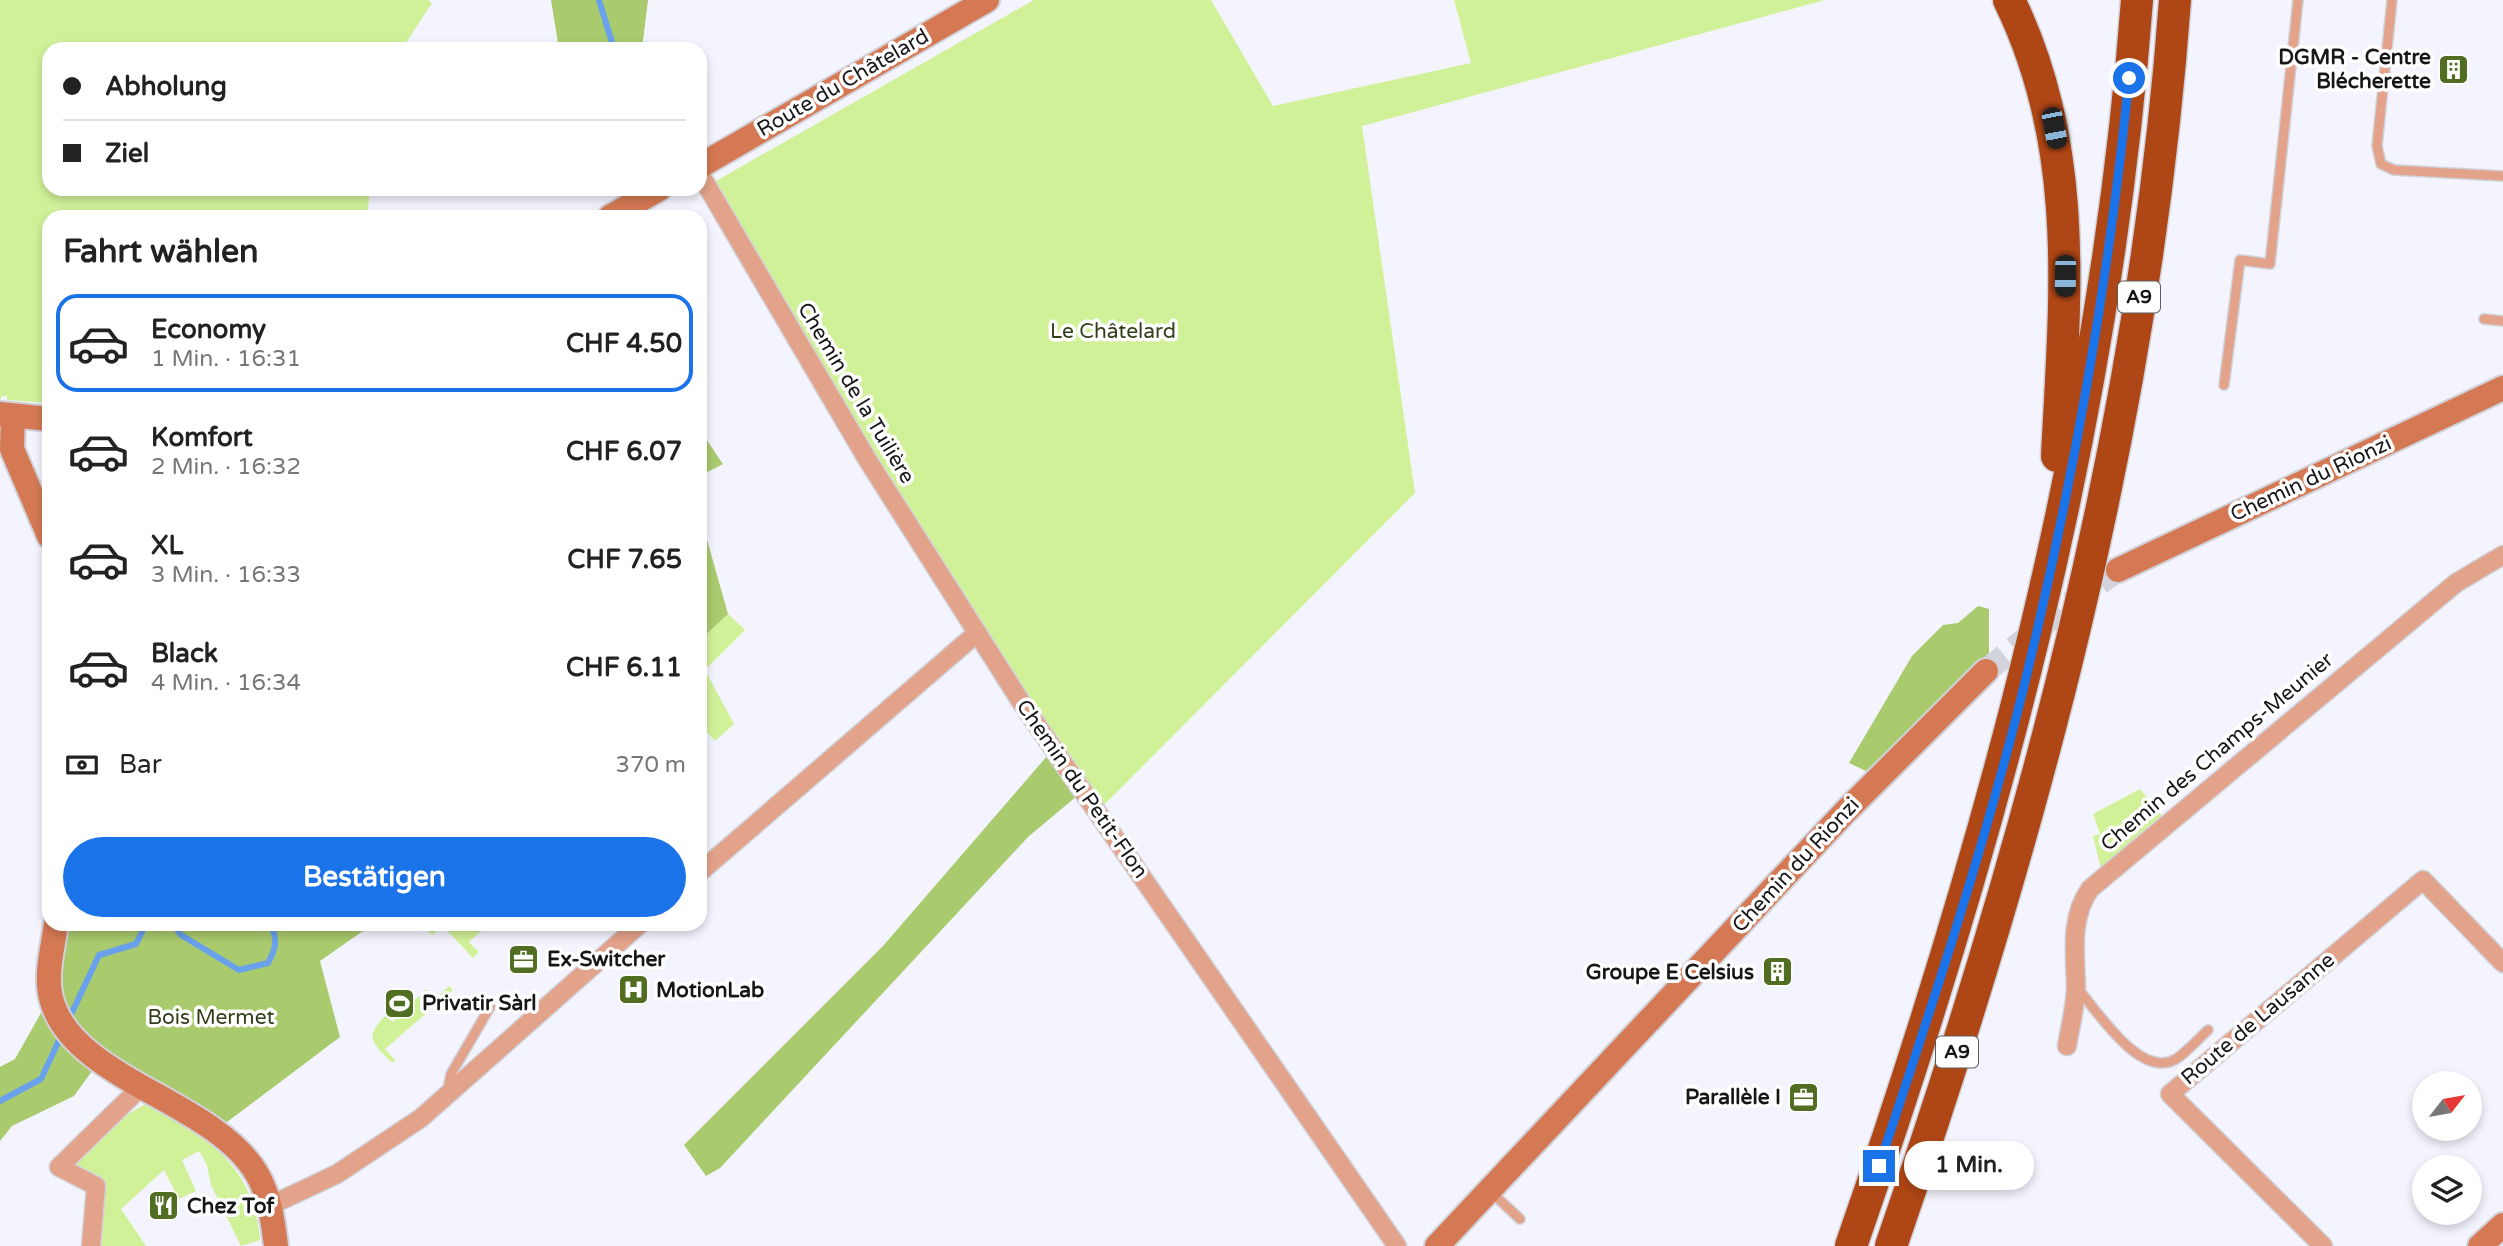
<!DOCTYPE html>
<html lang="de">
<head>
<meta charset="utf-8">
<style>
	:root { --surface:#fff; --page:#f6f6f6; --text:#222; --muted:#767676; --line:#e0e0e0; --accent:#1a73e8 }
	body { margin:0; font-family:"Varela Round",sans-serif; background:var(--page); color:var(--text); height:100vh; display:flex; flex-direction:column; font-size:26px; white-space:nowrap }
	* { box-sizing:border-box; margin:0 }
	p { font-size:23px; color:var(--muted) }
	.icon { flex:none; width:38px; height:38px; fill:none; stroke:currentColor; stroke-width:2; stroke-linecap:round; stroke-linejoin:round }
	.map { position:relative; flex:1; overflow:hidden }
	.sheet { position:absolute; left:42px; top:210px; width:665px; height:721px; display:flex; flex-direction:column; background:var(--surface); border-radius:21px; box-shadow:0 4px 10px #0003 }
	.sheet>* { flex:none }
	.guide { position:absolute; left:42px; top:42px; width:665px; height:154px; border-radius:21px; box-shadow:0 4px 10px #0003; display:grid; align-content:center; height:154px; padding:0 21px; background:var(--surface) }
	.needle { width:46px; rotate:59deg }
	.buttons { position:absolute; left:2412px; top:1071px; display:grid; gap:14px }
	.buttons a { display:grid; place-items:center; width:70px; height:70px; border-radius:50%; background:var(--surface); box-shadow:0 4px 10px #0003; font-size:35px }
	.end { position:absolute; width:32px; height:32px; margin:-16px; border:9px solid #1a73e8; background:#fff; box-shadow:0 0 0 4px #fff }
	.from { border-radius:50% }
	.bubble { position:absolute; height:49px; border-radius:24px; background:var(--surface); box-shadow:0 4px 10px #0003; font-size:23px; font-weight:800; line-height:49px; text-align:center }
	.car { position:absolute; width:21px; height:42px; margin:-21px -10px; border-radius:9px; box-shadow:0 0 5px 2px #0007; background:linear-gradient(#222 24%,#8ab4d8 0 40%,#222 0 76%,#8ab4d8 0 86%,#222 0) }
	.guide b { display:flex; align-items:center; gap:24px; height:66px; font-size:26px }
	.guide b+b { border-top:2px solid var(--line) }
	.guide i { width:18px; height:18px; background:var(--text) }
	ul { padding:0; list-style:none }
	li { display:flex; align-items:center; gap:21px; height:98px; margin:0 14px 10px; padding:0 7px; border:4px solid transparent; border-radius:21px }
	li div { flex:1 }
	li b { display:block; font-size:26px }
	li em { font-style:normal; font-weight:800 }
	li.on { border-color:var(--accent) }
	li>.icon { width:63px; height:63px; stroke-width:1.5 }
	h2 { padding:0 21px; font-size:32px; line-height:84px }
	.pay { display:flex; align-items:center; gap:18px; height:77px; padding:0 21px; font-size:26px }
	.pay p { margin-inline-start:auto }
	.action { display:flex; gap:14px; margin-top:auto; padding:14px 21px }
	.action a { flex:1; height:80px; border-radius:42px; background:var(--accent); color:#fff; font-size:28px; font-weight:800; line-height:80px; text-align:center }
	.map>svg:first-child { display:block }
</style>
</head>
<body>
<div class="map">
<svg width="2503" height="1246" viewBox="0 0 2503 1246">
	<rect width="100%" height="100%" fill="#f4f4fe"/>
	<path fill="#d1f199" d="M0 0H428L432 3 402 49H49V189H370L367 217H49V403L7 400V396H2L0 400Z
		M1034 0H1211L1273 106 1471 63 1454 0H1825L1362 126 1415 493 1098 811 1021 702 707 186Z
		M728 614 745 630 705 670 734 724 715 741 700 725V639Z
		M2140 789 2163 817 2101 868 2093 836 2100 834 2093 814Z
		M421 924H488L469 942 479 952 473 958 443 926 432 935Z
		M449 986 453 990 385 1049 396 1061 391 1062C372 1042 364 1038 385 1016L393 1022 426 989 436 998Z
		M149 1102C208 1141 253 1163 260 1240L241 1246 211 1185 207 1165 199 1151 182 1160 196 1191 179 1199 164 1170 121 1209 146 1246H97L102 1189 68 1168 123 1117Z"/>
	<path fill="#a9ca6d" d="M551 0H648L642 49H559Z
		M700 430 723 464 700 476Z
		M700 515 728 614 700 640Z
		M1978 606 1989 609V653L1866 771 1849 763 1912 656 1943 625 1958 623Z
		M1054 748 1083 791 1028 837 720 1168 706 1176 684 1145 883 946Z
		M56 924H373L320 961 340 1037 215 1131 100 1060 74 1096 12 1126 0 1141V1067L15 1059 50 997Z"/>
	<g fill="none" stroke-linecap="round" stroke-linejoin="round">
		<path stroke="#69a1ec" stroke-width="6" d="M599 0 614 49
			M173 924 181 935 239 970 268 963C276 949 278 939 270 924
			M68 1021 99 955 136 944 146 924
			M0 1101 41 1079 62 1034"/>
		<path stroke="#d3d3dc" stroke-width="24" stroke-dasharray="24 12" stroke-linecap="butt" d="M1986 671 2068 605 2118 570"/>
		<defs>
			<path id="lane" d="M2392 0 2377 146 2381 164 2394 170 2503 176
				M2484 319 2503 321
				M2224 385 2240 260 2270 264 2298 0
				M2078 989C2098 1012 2141 1080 2176 1059 2187 1052 2198 1039 2208 1030
				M448 1089 451 1074 490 1007
				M1491 1192 1520 1219"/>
			<path id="street" d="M700 174 867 459 1021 702 1397 1246
				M700 872 977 633
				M2067 1046C2070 1027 2076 1005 2076 985 2075 953 2070 917 2090 889L2456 583 2503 555
				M269 1206 337 1174 421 1118 640 924
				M91 1246 96 1186 59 1167 142 1086
				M2323 1246 2170 1094 2423 880 2503 963"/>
			<path id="secondary" d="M700 166 987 0
				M610 217 659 189
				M0 414 49 419
				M13 416 12 449 49 536
				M2118 570 2503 388
				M56 924C53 947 45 975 51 998 71 1080 214 1100 257 1174 270 1196 273 1222 276 1246
				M1437 1246 1845 812 1986 671
				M2480 1246 2503 1225"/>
			<path id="highway" d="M2009 0C2081 147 2065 298 2057 456
				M1851 1246C1992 841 2105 429 2137 0
				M1891 1246C2031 842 2144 428 2175 0"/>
		</defs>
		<use href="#lane" stroke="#d1d1da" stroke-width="12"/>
		<use href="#street" stroke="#d1d1da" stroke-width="21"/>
		<use href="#secondary" stroke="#d1d1da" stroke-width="28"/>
		<use href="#highway" stroke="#d1d1da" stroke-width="35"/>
		<use href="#lane" stroke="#e3a38b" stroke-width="9"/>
		<use href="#street" stroke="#e3a38b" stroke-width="18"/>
		<use href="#secondary" stroke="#d57954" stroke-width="24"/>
		<use href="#highway" stroke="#af4615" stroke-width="32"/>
	</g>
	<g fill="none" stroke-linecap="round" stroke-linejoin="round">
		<path stroke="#1a73e8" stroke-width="9" d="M1879 1166C1932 1006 1985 846 2025 682 2073 483 2109 281 2129 78"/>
	</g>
	<defs>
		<symbol id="building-square" viewBox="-11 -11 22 22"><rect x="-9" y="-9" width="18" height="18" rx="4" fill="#506d22" stroke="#fff"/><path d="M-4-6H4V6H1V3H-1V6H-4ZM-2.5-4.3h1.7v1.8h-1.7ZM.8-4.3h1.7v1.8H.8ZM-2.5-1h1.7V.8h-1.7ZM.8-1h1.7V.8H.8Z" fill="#fff"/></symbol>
		<symbol id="office-square" viewBox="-11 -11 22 22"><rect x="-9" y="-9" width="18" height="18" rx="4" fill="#506d22" stroke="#fff"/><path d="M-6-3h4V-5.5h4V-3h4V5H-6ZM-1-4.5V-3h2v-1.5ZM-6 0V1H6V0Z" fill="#fff"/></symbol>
		<symbol id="hospital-square" viewBox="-11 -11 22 22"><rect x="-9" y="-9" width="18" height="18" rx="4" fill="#506d22" stroke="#fff"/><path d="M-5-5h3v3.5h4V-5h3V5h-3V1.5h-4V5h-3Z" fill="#fff"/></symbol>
		<symbol id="stadium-square" viewBox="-11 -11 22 22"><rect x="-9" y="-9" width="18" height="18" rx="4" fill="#506d22" stroke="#fff"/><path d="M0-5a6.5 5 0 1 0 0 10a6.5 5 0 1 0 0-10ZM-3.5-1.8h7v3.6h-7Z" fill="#fff"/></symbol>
		<symbol id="restaurant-square" viewBox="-11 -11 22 22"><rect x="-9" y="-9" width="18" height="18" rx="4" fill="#506d22" stroke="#fff"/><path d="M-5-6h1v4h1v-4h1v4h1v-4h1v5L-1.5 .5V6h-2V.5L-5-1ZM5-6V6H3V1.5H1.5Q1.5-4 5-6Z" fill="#fff"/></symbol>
	</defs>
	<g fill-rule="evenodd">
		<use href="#building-square" x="2436" y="52" width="35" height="35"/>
		<use href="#office-square" x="506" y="942" width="35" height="35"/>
		<use href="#building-square" x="1760" y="954" width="35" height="35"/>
		<use href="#hospital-square" x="616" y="972" width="35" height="35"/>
		<use href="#stadium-square" x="382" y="986" width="35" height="35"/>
		<use href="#office-square" x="1786" y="1080" width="35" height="35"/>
		<use href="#restaurant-square" x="146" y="1188" width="35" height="35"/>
	</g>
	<g text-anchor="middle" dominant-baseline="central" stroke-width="7" stroke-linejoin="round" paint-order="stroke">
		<g fill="#fff" stroke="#5d5d5f" stroke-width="2">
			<rect x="2118" y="281.5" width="42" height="31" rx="5"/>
			<rect x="1936" y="1036.5" width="42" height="31" rx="5"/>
		</g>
		<g font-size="19" font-weight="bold" fill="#17171a">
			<text x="2139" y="297">A9</text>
			<text x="1957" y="1052">A9</text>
		</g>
		<g font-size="21" font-weight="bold" fill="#17171a" stroke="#fff" text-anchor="start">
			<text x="2431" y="57" text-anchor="end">DGMR - Centre<tspan x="2431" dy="24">Blécherette</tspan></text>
			<text x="547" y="959">Ex-Switcher</text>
			<text x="1754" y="972" text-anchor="end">Groupe E Celsius</text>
			<text x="656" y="990">MotionLab</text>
			<text x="422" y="1003">Privatir Sàrl</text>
			<text x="1781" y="1097" text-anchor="end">Parallèle I</text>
			<text x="187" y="1206">Chez Tof</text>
		</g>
		<g font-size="21" fill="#17171a" stroke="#fff">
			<text transform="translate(843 83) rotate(-30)">Route du Châtelard</text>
			<text transform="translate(856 393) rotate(59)">Chemin de la Tuilière</text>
			<text transform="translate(2311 479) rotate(-25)">Chemin du Rionzi</text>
			<text transform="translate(2217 752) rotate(-40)">Chemin des Champs-Meunier</text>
			<text transform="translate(1082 789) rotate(55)">Chemin du Petit-Flon</text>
			<text transform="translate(1796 865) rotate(-47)">Chemin du Rionzi</text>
			<text transform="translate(2258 1019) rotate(-40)">Route de Lausanne</text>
		</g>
		<g font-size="21" fill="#323f19" stroke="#fff">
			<text x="1113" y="331">Le Châtelard</text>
			<text x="211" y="1017">Bois Mermet</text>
		</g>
	</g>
</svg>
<div class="buttons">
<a><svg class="needle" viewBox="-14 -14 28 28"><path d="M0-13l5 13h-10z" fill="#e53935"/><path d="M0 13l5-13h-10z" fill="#767676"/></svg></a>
<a><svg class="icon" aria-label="layers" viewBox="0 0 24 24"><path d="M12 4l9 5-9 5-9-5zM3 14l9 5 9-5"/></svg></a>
</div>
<i class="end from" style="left:2129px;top:78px"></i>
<i class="end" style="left:1879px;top:1166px"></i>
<div class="bubble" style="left:1904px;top:1141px;width:130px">1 Min.</div>
<i class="car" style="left:2054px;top:128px;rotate:169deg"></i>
<i class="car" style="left:2065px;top:276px;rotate:181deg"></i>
<div class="guide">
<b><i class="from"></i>Abholung</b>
<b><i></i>Ziel</b>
</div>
<section class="sheet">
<h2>Fahrt wählen</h2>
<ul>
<li class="on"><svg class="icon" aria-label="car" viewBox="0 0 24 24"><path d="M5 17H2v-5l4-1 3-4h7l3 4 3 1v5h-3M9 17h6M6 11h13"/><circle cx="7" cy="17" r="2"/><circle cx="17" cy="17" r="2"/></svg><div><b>Economy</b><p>1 Min. · 16:31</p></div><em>CHF 4.50</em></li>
<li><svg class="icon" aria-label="car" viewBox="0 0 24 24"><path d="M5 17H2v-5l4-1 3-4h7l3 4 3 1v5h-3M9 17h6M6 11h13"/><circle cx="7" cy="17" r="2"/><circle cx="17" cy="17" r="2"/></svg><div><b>Komfort</b><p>2 Min. · 16:32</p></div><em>CHF 6.07</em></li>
<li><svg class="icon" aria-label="car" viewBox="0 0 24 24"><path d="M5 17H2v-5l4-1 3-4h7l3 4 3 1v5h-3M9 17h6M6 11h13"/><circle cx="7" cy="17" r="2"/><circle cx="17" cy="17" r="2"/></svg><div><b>XL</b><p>3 Min. · 16:33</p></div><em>CHF 7.65</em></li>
<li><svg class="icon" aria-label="car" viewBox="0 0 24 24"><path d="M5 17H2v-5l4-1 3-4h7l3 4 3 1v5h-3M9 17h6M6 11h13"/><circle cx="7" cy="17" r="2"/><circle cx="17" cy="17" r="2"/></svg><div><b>Black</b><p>4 Min. · 16:34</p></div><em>CHF 6.11</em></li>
</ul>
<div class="pay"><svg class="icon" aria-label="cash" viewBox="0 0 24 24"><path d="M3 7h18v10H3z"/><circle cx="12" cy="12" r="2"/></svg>Bar<p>370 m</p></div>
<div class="action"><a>Bestätigen</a></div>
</section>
</div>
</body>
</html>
